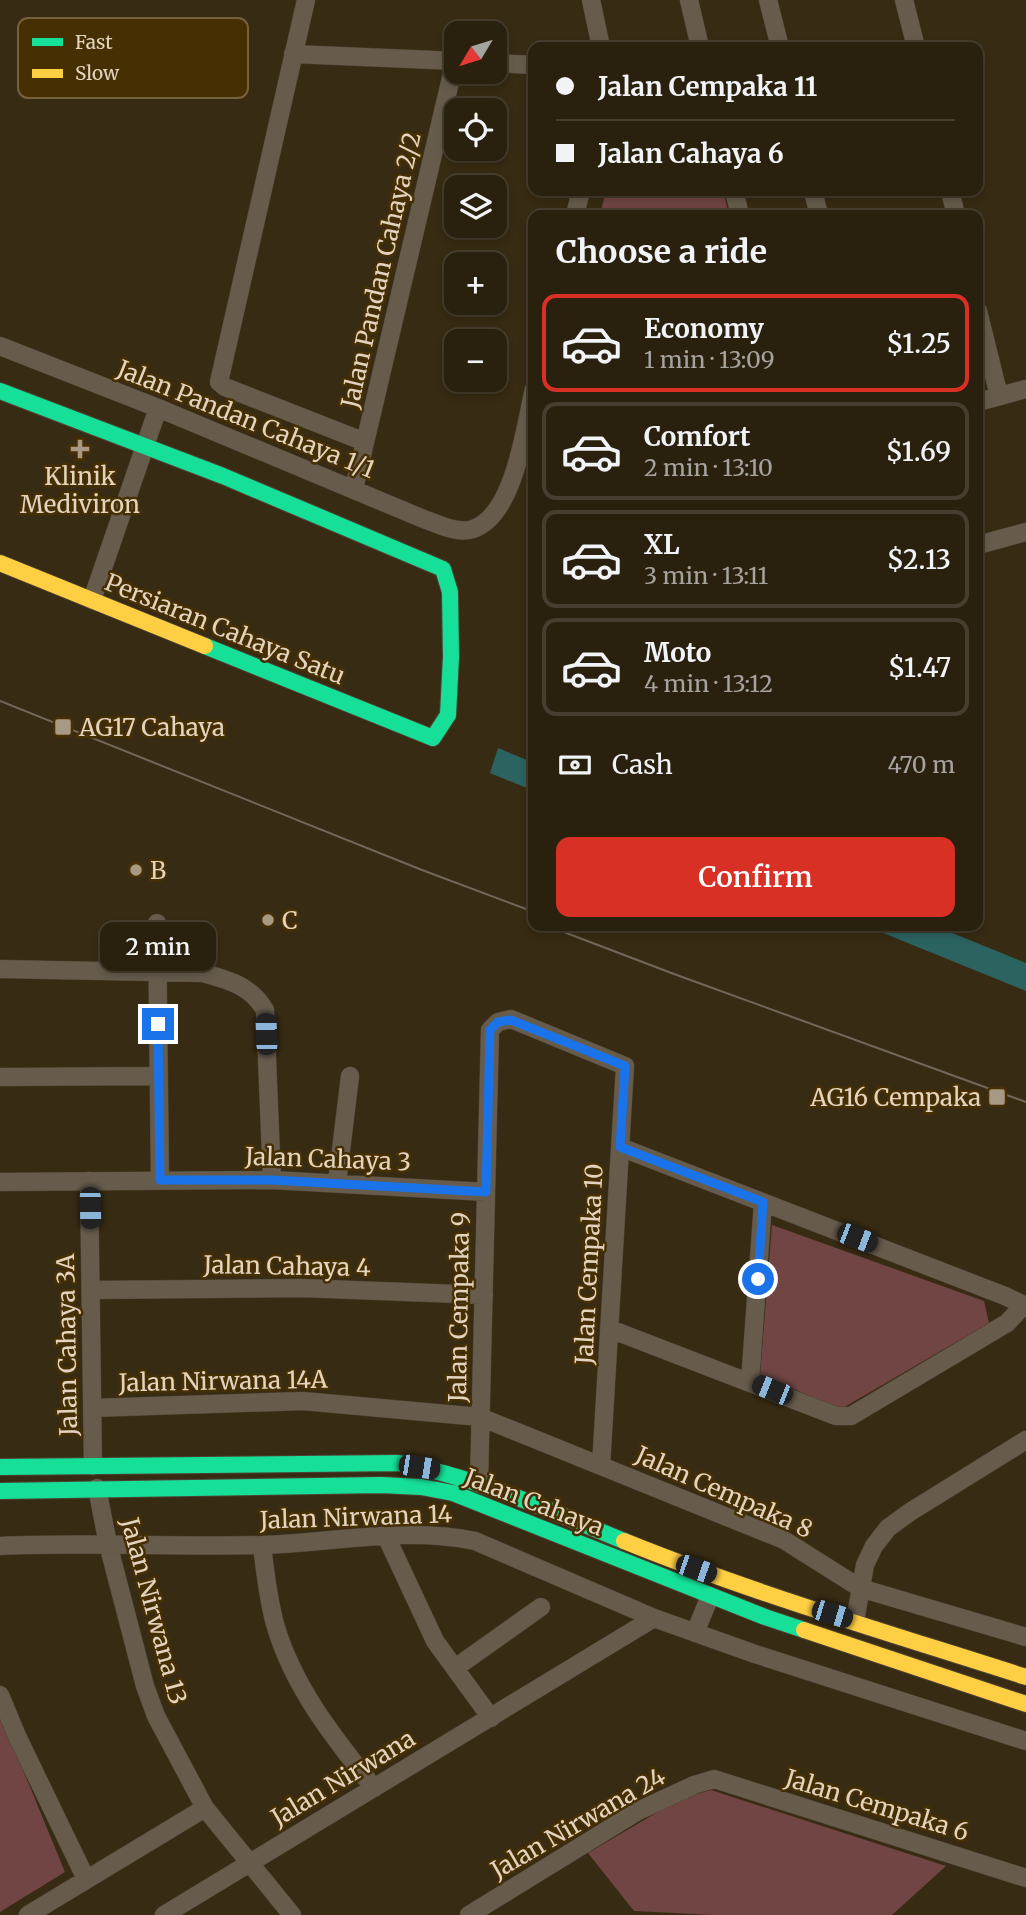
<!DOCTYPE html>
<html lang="en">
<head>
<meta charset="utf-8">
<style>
	:root { --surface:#2a200e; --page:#362d1c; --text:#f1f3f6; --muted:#a5a39e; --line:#463e2e; --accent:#d93025 }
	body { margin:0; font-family:Merriweather,serif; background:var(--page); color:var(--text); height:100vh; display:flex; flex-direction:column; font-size:26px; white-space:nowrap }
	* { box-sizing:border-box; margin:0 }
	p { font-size:23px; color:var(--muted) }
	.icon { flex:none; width:38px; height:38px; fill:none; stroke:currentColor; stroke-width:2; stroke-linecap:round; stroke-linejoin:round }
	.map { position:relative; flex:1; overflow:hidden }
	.side { position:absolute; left:528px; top:210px; width:455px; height:721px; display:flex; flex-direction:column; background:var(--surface); border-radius:14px; box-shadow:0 4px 10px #0003,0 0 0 2px var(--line) }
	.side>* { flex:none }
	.guide { position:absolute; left:528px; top:42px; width:455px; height:154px; border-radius:14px; box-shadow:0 4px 10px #0003,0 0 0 2px var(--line); display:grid; align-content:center; height:154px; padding:0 28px; background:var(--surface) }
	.needle { width:46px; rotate:232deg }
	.fabs { position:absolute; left:444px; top:21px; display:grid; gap:14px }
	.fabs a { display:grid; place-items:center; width:63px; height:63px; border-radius:14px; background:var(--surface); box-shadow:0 4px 10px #0003,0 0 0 2px var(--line); font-size:35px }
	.end { position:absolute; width:32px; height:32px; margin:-16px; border:9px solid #1a73e8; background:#fff; box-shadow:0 0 0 4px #fff }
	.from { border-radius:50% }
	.bubble { position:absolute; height:49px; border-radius:14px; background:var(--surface); box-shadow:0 4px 10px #0003,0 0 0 2px var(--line); font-size:23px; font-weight:600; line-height:49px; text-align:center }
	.car { position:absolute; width:21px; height:42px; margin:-21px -10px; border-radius:9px; box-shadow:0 0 5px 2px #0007; background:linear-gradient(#222 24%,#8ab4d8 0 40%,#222 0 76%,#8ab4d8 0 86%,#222 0) }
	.guide b { display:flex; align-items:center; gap:24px; height:66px; font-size:26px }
	.guide b+b { border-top:2px solid var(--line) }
	.guide i { width:18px; height:18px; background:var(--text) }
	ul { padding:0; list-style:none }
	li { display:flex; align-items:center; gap:21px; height:98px; margin:0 14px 10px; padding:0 14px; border:4px solid var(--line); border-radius:14px }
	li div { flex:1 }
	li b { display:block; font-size:26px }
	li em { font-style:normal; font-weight:600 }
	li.selected { border-color:var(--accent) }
	li>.icon { width:63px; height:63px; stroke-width:1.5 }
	h2 { padding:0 28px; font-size:32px; line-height:84px }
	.pay { display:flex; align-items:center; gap:18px; height:77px; padding:0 28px; font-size:26px }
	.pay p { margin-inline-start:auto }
	.button { display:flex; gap:14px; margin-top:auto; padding:14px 28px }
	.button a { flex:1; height:80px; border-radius:14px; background:var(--accent); color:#fff; font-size:28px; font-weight:600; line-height:80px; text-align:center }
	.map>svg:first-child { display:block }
</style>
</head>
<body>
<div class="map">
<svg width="1026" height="1915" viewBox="0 0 1026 1915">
	<rect width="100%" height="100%" fill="#382b13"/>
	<path fill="#714544" d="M606 191H723L729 215H600Z
		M772 1225 984 1301 989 1323 841 1409 760 1375Z
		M0 1714 65 1872 0 1912Z
		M711 1790 946 1866 892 1915H713L634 1911 588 1853 680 1799Z"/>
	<path fill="#2b6361" d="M498 748 534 763V791L490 773Z
		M866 926H935L1026 963V991Z"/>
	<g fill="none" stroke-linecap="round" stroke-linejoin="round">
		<defs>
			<path id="street" d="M306 0 219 382 225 387 365 442
				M591 0 601 47
				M689 0 700 47
				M768 0 780 47
				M904 0 916 47
				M293 54 457 61
				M495 63 534 65
				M734 191 740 215
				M813 191 819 215
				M950 191 956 215
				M575 215 581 191
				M978 311 999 396
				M0 346 158 408 426 520C441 525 458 534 473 529 515 515 525 426 534 389
				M978 402 1026 389
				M354 489 455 61
				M978 545 1026 532
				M92 600 158 408
				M157 923 160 1180
				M0 969 203 973C229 980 251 986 265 1010L272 1180
				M0 1077 159 1076
				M89 1181 93 1466
				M0 1182 272 1180 486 1192
				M337 1183 350 1076
				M91 1290 301 1288 484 1295
				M610 1329 836 1416H851L1007 1323 1024 1305 1005 1296 620 1147
				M750 1382 763 1202
				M92 1408 303 1401 480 1417 784 1540 860 1588 1026 1637
				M479 1482 490 1030 498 1022 511 1019 625 1066 601 1466
				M97 1488 108 1544 145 1686 156 1716 205 1808 292 1915
				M386 1536 435 1641 491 1718
				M262 1545C265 1572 268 1598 275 1624 293 1687 334 1738 374 1788
				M0 1546C87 1542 175 1547 262 1545 333 1543 406 1526 475 1541L654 1618 755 1654 1026 1741
				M855 1621 865 1565 874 1546 888 1528 910 1512 1026 1440
				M695 1633 710 1596
				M455 1668 541 1607
				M0 1695 17 1736 86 1879
				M28 1915 205 1808
				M164 1915 654 1618
				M469 1915 638 1811 694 1785 714 1779 1026 1878"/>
			<path id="fast" d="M0 391 223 476 443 569 450 592 451 657 448 715 433 738 205 646
				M0 1467 398 1463C478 1477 550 1511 624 1541
				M0 1491 381 1485 421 1487 453 1493 765 1617 804 1630"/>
			<path id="slow" d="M0 563 205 646
				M624 1541C755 1594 892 1634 1026 1677
				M804 1630 1026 1704"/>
		</defs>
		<use href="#street" stroke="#4e4333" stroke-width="19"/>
		<use href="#fast" stroke="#4e4333" stroke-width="18"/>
		<use href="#slow" stroke="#4e4333" stroke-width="18"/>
		<use href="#street" stroke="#675c4c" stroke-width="18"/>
		<use href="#fast" stroke="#16e098" stroke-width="16"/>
		<use href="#slow" stroke="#ffcf43" stroke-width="16"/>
		<path stroke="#71685a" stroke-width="2" d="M0 701 422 870 534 912
			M548 926 674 974 1026 1102"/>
	</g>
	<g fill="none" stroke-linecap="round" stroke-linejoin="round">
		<path stroke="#1a73e8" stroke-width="9" d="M158 1024 160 1180H272L486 1192 490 1030 498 1022 511 1020 625 1066 620 1147 763 1202 758 1279"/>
	</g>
	<g fill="#a79983" stroke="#472f04" stroke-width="2.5">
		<path d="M76.5 438.5h7v7h7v7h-7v7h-7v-7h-7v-7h7z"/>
		<rect x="54" y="718" width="18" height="18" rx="3.5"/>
		<circle cx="136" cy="870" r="7"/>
		<circle cx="268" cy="920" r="7"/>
		<rect x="988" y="1088" width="18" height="18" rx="3.5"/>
	</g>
	<g text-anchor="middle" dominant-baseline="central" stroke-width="5" stroke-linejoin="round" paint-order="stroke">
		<g font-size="24" fill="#e3d4bf" stroke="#472f04">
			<text transform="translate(381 270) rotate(-77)">Jalan Pandan Cahaya 2/2</text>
			<text transform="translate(246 419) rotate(22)">Jalan Pandan Cahaya 1/1</text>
			<text transform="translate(225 629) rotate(22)">Persiaran Cahaya Satu</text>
			<text transform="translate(328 1159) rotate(2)">Jalan Cahaya 3</text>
			<text transform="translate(589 1264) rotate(-87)">Jalan Cempaka 10</text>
			<text transform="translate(287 1266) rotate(1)">Jalan Cahaya 4</text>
			<text transform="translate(459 1307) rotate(-89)">Jalan Cempaka 9</text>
			<text transform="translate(67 1345) rotate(-91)">Jalan Cahaya 3A</text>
			<text transform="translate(223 1381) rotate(-1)">Jalan Nirwana 14A</text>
			<text transform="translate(724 1492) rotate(24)">Jalan Cempaka 8</text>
			<text transform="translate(534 1502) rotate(21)">Jalan Cahaya</text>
			<text transform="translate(356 1517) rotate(-2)">Jalan Nirwana 14</text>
			<text transform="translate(154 1611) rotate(75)">Jalan Nirwana 13</text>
			<text transform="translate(343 1778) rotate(-31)">Jalan Nirwana</text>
			<text transform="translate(877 1805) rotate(17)">Jalan Cempaka 6</text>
			<text transform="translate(578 1823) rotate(-30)">Jalan Nirwana 24</text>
		</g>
		<g font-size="24" fill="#e3d4bf" stroke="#472f04" text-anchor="start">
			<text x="80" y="476" text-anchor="middle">Klinik<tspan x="80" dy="28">Mediviron</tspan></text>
			<text x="79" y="727">AG17 Cahaya</text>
			<text x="150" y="870">B</text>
			<text x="282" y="920">C</text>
			<text x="981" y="1097" text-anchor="end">AG16 Cempaka</text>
		</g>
	</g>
	<rect x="18" y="18" width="230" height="80" rx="10" fill="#472f04" stroke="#76613c" stroke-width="2"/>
	<rect x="32" y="38" width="31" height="8" fill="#16e098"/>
	<rect x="32" y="69" width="31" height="9" fill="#ffcf43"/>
	<g font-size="19" fill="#e3d4bf">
		<text x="75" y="49">Fast</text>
		<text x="75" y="80">Slow</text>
	</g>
</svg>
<div class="fabs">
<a><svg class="needle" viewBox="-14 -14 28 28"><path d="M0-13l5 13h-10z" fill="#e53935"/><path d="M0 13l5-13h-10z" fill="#a5a39e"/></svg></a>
<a><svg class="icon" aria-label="locate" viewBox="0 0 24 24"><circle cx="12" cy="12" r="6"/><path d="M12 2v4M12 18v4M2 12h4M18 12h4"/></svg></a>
<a><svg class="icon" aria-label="layers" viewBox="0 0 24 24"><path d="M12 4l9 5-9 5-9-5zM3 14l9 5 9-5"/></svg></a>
<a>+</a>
<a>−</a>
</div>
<i class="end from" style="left:758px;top:1279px"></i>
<i class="end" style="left:158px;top:1024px"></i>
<div class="bubble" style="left:100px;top:922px;width:116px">2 min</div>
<i class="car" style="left:266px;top:1034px;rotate:358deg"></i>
<i class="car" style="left:90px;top:1208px;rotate:179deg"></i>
<i class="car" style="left:857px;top:1238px;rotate:111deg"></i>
<i class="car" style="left:772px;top:1390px;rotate:292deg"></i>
<i class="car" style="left:419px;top:1467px;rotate:99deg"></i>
<i class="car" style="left:696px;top:1569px;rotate:109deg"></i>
<i class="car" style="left:832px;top:1614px;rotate:107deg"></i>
<div class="guide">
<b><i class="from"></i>Jalan Cempaka 11</b>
<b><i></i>Jalan Cahaya 6</b>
</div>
<section class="side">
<h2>Choose a ride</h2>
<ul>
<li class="selected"><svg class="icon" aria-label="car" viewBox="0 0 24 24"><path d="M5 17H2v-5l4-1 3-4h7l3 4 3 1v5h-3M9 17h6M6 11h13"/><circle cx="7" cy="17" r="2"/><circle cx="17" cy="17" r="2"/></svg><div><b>Economy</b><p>1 min · 13:09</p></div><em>$1.25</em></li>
<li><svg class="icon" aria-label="car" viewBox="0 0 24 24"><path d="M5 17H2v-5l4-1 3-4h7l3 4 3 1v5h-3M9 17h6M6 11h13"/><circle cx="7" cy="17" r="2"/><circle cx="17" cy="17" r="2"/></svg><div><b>Comfort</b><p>2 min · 13:10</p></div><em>$1.69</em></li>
<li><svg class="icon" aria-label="car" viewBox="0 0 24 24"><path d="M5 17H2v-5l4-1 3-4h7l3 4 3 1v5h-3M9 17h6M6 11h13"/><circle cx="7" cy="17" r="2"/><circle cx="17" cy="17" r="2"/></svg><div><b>XL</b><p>3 min · 13:11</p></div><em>$2.13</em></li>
<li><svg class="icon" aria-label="car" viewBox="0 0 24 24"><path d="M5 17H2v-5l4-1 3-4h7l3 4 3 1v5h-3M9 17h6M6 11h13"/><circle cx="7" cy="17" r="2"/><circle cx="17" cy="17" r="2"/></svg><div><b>Moto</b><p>4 min · 13:12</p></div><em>$1.47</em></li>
</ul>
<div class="pay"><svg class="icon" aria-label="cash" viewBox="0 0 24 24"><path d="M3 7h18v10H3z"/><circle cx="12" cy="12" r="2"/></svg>Cash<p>470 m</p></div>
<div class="button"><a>Confirm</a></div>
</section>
</div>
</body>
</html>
